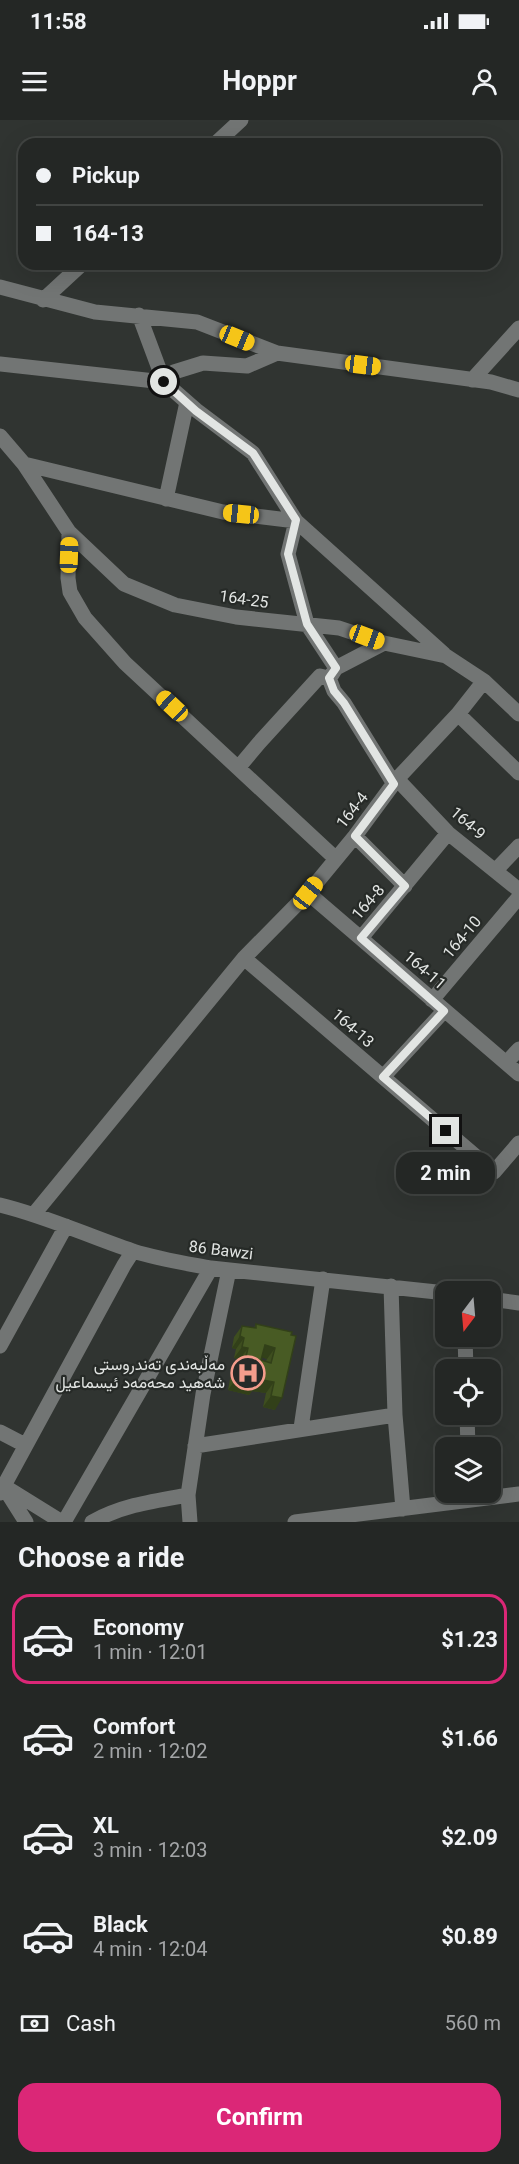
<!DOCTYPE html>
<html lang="en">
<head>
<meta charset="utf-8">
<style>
	:root { --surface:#242725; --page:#303332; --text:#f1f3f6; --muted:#a3a5a7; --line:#414442; --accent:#db2777 }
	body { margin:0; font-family:Roboto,Vazirmatn,sans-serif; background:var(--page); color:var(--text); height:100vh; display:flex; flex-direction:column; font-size:22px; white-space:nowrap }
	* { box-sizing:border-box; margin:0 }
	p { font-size:20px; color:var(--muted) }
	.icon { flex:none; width:33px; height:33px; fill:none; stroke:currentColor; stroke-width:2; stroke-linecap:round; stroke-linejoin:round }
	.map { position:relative; height:1402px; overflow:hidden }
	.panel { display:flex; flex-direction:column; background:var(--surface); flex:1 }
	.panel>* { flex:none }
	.hud { position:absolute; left:18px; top:18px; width:483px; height:132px; border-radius:18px; box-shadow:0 6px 24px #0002,0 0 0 2px var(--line); display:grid; align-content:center; height:132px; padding:0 18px; background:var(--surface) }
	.needle { width:39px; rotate:196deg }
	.tools { position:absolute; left:435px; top:1161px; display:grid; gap:12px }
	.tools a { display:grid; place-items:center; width:66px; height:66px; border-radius:12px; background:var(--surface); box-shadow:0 6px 24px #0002,0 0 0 2px var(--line); font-size:30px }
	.end { position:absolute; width:27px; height:27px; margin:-14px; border:8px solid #e2e5e3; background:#111; box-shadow:0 0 0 3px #111 }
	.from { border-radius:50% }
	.bubble { position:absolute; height:42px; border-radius:18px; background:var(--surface); box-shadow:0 6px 24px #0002,0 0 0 2px var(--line); font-size:20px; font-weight:700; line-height:42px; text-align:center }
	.car { position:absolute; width:18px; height:36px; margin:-18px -9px; border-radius:8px; box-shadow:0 0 4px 2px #0007; background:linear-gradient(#f5c518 24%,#345 0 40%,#f5c518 0 76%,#345 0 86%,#f5c518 0) }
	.hud b { display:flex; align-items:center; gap:21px; height:57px; font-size:22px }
	.hud b+b { border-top:2px solid var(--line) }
	.hud i { width:15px; height:15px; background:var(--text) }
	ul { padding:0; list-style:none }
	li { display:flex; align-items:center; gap:18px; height:90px; margin:0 12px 9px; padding:0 6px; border:3px solid transparent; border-radius:18px }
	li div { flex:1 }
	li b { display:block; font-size:22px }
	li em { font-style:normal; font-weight:700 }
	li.active { border-color:var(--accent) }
	li>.icon { width:54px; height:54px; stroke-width:1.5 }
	h2 { padding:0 18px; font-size:27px; line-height:72px }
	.pay { display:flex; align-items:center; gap:15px; height:66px; padding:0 18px; font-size:22px }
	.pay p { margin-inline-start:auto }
	.cta { display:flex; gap:12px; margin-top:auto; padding:12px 18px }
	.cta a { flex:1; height:69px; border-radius:18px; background:var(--accent); color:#fff; font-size:24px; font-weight:700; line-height:69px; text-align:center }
	.status { display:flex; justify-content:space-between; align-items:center; height:42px; padding:0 30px; background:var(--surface); direction:ltr }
	.status svg { height:16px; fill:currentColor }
	header { display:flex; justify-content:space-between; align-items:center; height:78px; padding:0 18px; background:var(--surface); font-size:27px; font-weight:700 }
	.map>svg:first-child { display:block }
</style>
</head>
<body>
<div class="status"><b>11:58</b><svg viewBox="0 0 49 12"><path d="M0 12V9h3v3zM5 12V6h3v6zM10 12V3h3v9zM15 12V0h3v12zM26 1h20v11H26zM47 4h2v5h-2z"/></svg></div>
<header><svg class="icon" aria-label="menu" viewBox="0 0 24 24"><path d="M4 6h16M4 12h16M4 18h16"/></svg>Hoppr<svg class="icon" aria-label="person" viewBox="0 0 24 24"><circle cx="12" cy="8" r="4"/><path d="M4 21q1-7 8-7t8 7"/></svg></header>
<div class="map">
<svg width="519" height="1402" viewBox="0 0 519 1402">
	<rect width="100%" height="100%" fill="#303431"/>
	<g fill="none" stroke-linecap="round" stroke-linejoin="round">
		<path stroke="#727574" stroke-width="15" d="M215 24 241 0
			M0 167 95 192 197 202 277 233 491 262 519 270
			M43 180 82 144
			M139 195 164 262 196 290 253 333 296 401 444 534
			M0 244 164 262 174 252 203 243 247 246 277 233
			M472 260 519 208
			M0 316 24 344 69 412 124 464 175 485 236 497 339 508 384 523 446 536 484 561 519 594
			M24 344 223 392 296 401 288 434 307 504 336 548
			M166 379 187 282
			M69 412 68 458 70 472 85 498 125 543 335 738
			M331 556 336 548 384 523
			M458 594 519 653
			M238 648 259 623 320 556 329 558 334 571 344 583 394 664
			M397 659 448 713 519 770
			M355 716 405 766
			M496 750 519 726
			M308 773 519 954
			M361 818 448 713
			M244 838 494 1052 519 1023
			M432 880 519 777
			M506 943 519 929
			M383 957 444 891
			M0 1085C46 1096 88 1116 133 1131 158 1139 184 1143 211 1148L446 1173
			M34 1094 244 838 308 773 355 716 397 659 458 594 484 561
			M391 1166 395 1295 403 1389
			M490 1179 519 1183
			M465 1216 466 1250
			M0 1226 66 1106
			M467 1294 468 1328
			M301 1308 323 1159
			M0 1312 25 1325
			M195 1326 395 1295
			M4 1366 62 1402
			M5 1369 26 1402
			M0 1373 124 1145 133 1131
			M64 1402 211 1148
			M92 1402C123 1385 154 1381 188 1375
			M190 1402 188 1375 203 1274 229 1150
			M295 1402 519 1374"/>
	</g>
	<path fill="#3e4e1f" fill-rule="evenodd" d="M256 1204 292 1212 275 1290 263 1287 266 1273 252 1271 249 1275 228 1270 230 1259 238 1248 240 1239 234 1238 236 1229 232 1228 234 1217 242 1206 254 1208ZM262 1237 267 1239 266 1241 261 1240Z"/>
	<path fill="#324019" d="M240 1216 244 1218 236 1229 232 1228Z
		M265 1225 275 1228 267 1239 257 1236Z
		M242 1227 248 1228 240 1239 234 1238Z
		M236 1259H258L274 1262 266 1273 252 1271 249 1275 228 1270Z
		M271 1276 282 1278 275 1290 263 1287Z"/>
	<path fill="#485b24" stroke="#324019" stroke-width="1.5" fill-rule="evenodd" d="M256 1204 292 1212 291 1215 296 1216 282 1278 271 1276 274 1262 258 1259 257 1264 236 1259 238 1248 243 1249 248 1228 242 1227 244 1218 240 1216 242 1206 256 1208ZM265 1225 275 1228 271 1243 261 1240Z"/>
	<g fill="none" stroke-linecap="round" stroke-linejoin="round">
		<path stroke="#e2e5e3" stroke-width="8" d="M164 262 196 291 253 333 296 400 288 434 307 504 336 548 329 558 334 571 344 583 394 664 355 716 405 766 361 818 444 891 383 957 446 1011"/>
	</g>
	<defs>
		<symbol id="hospital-ring" viewBox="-11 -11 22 22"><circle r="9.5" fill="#262a27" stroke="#f49d8c" stroke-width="1.5"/><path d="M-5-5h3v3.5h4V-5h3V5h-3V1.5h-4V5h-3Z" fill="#f49d8c"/></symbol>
	</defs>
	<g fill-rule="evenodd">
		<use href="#hospital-ring" x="229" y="1234" width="38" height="38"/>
	</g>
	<g text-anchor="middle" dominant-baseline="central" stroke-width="4.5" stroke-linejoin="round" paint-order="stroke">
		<g font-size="16" fill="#e2e5e3" stroke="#262a27">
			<text transform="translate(244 479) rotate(8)">164-25</text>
			<text transform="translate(352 690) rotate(-52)">164-4</text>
			<text transform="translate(468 703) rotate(41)">164-9</text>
			<text transform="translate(368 782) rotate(-49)">164-8</text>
			<text transform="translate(462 817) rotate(-50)">164-10</text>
			<text transform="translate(425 850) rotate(41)">164-11</text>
			<text transform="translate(353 908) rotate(41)">164-13</text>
			<text transform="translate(221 1130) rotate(7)">86 Bawzi</text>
		</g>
		<g font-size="16" fill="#e2e5e3" stroke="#262a27" text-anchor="end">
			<text x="225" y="1244">مەڵبەندی تەندروستی<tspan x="225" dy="18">شەهید محەمەد ئیسماعیل</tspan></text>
		</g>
	</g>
</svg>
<div class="tools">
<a><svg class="needle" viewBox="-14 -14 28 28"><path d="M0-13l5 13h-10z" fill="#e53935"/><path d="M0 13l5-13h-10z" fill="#a3a5a7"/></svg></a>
<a><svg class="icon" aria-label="locate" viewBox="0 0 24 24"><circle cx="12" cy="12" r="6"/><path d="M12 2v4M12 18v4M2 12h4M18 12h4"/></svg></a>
<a><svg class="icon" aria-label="layers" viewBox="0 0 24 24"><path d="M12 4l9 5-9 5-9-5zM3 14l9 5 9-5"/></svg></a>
</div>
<i class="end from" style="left:164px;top:262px"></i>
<i class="end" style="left:446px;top:1011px"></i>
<div class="bubble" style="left:396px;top:1032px;width:99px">2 min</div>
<i class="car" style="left:237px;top:218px;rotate:112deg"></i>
<i class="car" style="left:363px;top:245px;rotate:97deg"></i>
<i class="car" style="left:241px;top:394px;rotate:276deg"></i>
<i class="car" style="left:69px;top:435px;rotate:2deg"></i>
<i class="car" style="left:367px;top:517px;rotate:110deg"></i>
<i class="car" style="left:172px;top:586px;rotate:313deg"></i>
<i class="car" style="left:308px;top:773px;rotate:38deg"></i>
<div class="hud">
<b><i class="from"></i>Pickup</b>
<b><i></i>164-13</b>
</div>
</div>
<section class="panel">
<h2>Choose a ride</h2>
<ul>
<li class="active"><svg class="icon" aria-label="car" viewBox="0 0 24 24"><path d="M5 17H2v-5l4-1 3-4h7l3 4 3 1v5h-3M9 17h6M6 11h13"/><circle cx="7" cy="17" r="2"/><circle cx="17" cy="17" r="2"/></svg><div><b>Economy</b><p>1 min · 12:01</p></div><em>$1.23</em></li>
<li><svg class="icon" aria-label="car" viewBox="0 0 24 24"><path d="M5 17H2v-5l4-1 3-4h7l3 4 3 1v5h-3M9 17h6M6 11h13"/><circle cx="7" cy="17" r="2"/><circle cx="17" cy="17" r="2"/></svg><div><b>Comfort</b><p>2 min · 12:02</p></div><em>$1.66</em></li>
<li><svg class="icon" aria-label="car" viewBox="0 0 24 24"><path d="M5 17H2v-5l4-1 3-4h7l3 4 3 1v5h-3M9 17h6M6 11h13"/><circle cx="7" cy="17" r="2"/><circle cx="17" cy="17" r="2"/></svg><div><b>XL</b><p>3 min · 12:03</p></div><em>$2.09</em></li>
<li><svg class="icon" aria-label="car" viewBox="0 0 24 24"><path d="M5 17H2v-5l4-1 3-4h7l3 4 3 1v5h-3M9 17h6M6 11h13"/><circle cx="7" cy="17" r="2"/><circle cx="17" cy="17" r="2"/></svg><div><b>Black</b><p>4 min · 12:04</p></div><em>$0.89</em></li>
</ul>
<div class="pay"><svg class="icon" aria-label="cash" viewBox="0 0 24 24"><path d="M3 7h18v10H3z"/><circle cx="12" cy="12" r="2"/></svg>Cash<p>560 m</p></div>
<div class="cta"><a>Confirm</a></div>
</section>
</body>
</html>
